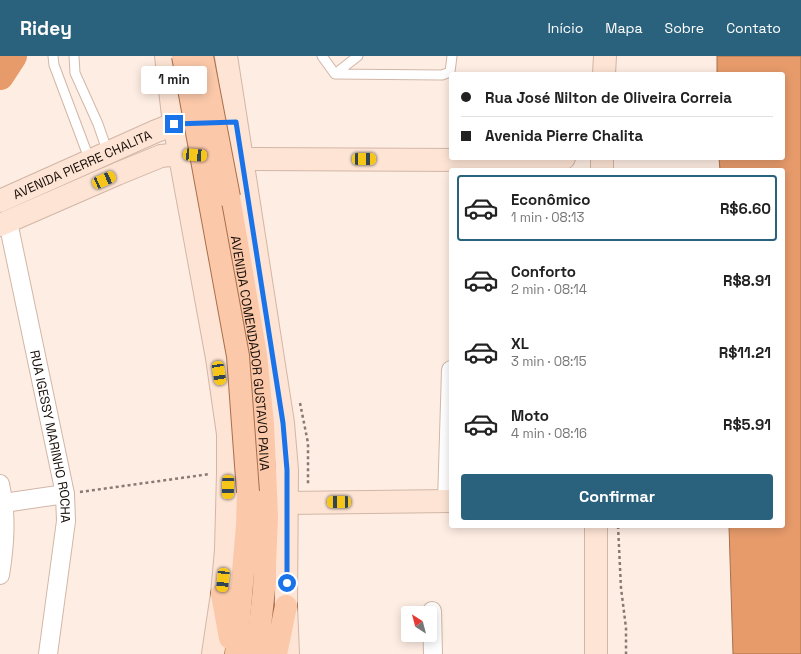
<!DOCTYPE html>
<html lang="pt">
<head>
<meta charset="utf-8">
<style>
	:root { --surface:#fff; --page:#f2f2f2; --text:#222; --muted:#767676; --line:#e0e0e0; --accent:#2a617c }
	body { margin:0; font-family:"Space Grotesk",sans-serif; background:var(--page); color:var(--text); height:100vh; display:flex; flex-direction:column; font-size:15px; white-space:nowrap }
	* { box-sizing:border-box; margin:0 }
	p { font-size:13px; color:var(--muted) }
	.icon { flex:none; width:22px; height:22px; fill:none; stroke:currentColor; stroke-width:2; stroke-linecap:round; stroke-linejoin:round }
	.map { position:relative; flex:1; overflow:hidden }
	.details { position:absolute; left:449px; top:112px; width:336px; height:360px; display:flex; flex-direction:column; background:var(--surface); border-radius:4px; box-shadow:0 2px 10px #0003 }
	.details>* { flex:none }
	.top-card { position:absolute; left:449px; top:16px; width:336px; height:88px; border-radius:4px; box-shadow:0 2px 10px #0003; display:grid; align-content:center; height:88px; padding:0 12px; background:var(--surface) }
	.needle { width:26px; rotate:324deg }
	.controls { position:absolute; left:401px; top:550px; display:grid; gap:8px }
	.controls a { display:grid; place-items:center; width:36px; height:36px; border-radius:4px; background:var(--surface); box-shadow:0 2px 10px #0003; font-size:20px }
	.end { position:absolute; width:18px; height:18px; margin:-9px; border:5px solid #1a73e8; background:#fff; box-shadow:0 0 0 2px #fff }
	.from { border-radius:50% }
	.bubble { position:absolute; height:28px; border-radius:4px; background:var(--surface); box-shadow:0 2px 10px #0003; font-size:13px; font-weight:800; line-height:28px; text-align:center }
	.car { position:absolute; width:12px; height:24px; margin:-12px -6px; border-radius:5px; box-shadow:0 0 3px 1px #0007; background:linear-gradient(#f5c518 24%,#345 0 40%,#f5c518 0 76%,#345 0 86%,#f5c518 0) }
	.top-card b { display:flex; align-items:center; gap:14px; height:38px; font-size:15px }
	.top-card b+b { border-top:1px solid var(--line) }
	.top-card i { width:10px; height:10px; background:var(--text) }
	ul { padding:7px 0 0; list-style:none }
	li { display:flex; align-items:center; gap:12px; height:66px; margin:0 8px 6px; padding:0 4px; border:2px solid transparent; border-radius:4px }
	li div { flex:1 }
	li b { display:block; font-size:15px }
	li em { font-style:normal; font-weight:800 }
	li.on { border-color:var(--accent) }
	li>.icon { width:36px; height:36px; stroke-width:1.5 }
	.action { display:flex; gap:8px; margin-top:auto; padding:8px 12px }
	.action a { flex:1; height:46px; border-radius:4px; background:var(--accent); color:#fff; font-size:16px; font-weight:800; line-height:46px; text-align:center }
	header { display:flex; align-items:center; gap:24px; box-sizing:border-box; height:56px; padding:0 20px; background:var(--accent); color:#fff }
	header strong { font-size:19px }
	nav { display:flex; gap:22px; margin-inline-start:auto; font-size:14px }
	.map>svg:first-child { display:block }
</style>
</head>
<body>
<header>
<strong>Ridey</strong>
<nav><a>Início</a><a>Mapa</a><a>Sobre</a><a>Contato</a></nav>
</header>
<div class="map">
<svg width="801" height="598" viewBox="0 0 801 598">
	<rect width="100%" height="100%" fill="#feede3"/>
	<path fill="#e79b6b" stroke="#a8704d" d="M717 0H801V598H733L729 470H783V114H720L719 102H783V18H717Z"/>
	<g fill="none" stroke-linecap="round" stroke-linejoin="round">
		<path stroke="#e79b6b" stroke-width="28" d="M0 20 13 0"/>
		<defs>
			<path id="lane" d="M53 0 54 9 90 105
				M74 0 75 17 98 68 108 97
				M322 0 335 18
				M358 0 335 18 442 19 450 16 452 0"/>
			<g id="street">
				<path id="s1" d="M8 166 65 438 66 465 48 598"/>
				<path d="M0 428C7 459 5 488 0 519"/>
				<path d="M447 445 451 314"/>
				<path d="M4 447 65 438"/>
				<path d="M432 555 433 598"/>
			</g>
			<g id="secondary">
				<path d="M166 0 174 68 217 302 228 378V416L226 494 222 538 213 598"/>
				<path d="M226 0 283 367 287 414 286 550 288 598"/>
				<path d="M604 18 605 0"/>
				<path d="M227 102 242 103 460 104 564 102"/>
				<path d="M602 114V102"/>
				<path id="s2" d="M0 145 154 76 174 68H188"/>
				<path d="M0 169 117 118 161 100 180 98 194 99"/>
				<path d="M287 447 451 445"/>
				<path d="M596 598V470"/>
			</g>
			<g id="primary">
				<path id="s3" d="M229 141 256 299 263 368 267 461 264 533 257 598"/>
				<path d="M222 538 230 582"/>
				<path d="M236 598 247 470 248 436"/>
				<path d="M276 598 286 550"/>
			</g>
		</defs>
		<use href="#lane" stroke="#d2b6a7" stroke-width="11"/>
		<use href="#street" stroke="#d2b6a7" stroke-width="20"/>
		<use href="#secondary" stroke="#d2b6a7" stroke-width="24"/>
		<use href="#primary" stroke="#a96f4b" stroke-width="24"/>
		<path stroke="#877a73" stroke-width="2.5" stroke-dasharray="3 3" stroke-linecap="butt" d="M300 347 308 387V430
			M80 436 210 418
			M618 470 621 532 626 572V598"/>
		<use href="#lane" stroke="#fff" stroke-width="9"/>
		<use href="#street" stroke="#fff" stroke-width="18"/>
		<use href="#secondary" stroke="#fde4d4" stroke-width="22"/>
		<use href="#primary" stroke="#fbc8a9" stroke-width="22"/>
		<defs>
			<path id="primary-bridge" d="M183 0 238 300 248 436
				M202 0 229 141"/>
		</defs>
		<use href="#primary-bridge" stroke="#a96f4b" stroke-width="24" stroke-linecap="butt"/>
		<use href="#primary-bridge" stroke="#fbc8a9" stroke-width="22"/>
	</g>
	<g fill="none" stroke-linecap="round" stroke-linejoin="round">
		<path stroke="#1a73e8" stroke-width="5" d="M174 68 236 66 283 367 287 414V527"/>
	</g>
	<g text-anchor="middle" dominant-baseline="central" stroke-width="3" stroke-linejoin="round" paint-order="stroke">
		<g font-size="13" fill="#150c07" stroke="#fff">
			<text stroke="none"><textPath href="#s2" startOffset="90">AVENIDA PIERRE CHALITA</textPath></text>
			<text stroke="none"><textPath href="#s3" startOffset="158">AVENIDA COMENDADOR GUSTAVO PAIVA</textPath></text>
			<text stroke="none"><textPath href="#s1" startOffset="219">RUA IGESSY MARINHO ROCHA</textPath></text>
		</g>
	</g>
</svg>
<div class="controls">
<a><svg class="needle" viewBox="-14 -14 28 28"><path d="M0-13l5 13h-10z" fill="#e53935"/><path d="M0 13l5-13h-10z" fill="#767676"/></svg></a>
</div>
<i class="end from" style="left:287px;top:527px"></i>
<i class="end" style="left:174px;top:68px"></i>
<div class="bubble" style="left:141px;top:10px;width:66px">1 min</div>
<i class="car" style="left:195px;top:99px;rotate:94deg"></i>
<i class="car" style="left:364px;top:103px;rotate:90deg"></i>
<i class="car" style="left:104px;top:124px;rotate:66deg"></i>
<i class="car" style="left:219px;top:317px;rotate:171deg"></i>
<i class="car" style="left:228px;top:431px;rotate:181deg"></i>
<i class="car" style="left:339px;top:446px;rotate:270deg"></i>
<i class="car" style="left:223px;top:524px;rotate:186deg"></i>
<div class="top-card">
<b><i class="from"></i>Rua José Nilton de Oliveira Correia</b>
<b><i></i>Avenida Pierre Chalita</b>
</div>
<section class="details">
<ul>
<li class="on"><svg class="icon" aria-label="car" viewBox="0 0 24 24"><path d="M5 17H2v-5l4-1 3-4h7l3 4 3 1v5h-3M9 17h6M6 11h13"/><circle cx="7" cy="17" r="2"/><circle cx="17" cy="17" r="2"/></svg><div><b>Econômico</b><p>1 min · 08:13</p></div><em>R$6.60</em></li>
<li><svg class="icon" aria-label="car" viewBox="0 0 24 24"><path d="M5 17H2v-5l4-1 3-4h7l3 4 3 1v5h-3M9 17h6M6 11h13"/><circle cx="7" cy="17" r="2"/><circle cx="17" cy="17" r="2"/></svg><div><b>Conforto</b><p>2 min · 08:14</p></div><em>R$8.91</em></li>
<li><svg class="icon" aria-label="car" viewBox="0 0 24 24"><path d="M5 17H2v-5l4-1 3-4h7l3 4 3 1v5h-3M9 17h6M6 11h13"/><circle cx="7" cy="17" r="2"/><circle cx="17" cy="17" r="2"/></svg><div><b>XL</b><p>3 min · 08:15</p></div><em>R$11.21</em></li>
<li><svg class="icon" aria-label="car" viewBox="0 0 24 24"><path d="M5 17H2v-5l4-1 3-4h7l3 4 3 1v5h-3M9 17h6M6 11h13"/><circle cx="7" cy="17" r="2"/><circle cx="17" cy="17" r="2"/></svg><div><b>Moto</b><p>4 min · 08:16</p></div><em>R$5.91</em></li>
</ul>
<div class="action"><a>Confirmar</a></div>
</section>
</div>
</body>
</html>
